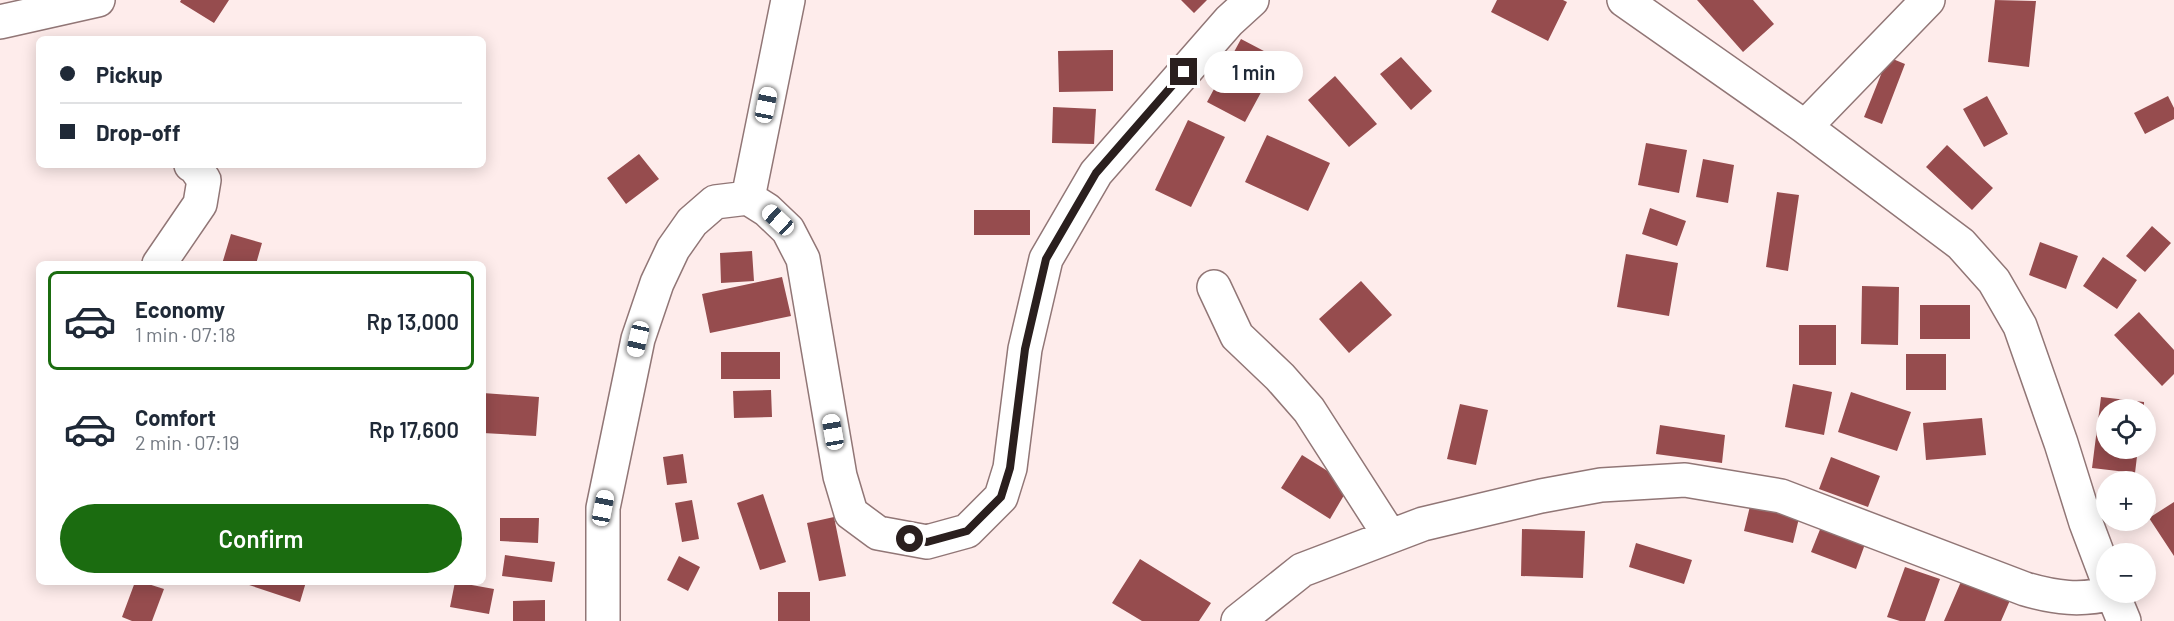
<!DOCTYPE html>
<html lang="en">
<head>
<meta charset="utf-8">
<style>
	:root { --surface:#fff; --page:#f2f2f3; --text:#1f2937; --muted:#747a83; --line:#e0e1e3; --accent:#1b6c10 }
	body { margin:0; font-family:Barlow,sans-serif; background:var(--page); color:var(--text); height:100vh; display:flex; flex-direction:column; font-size:22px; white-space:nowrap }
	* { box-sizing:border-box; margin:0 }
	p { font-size:20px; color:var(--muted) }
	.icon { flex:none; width:33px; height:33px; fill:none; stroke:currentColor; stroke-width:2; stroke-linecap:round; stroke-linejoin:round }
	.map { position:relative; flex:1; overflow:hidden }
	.drawer { position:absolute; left:36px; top:261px; width:450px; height:324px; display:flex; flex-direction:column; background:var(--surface); border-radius:9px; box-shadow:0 3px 15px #0003 }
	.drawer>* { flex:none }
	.guide { position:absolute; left:36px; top:36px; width:450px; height:132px; border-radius:9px; box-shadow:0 3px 15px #0003; display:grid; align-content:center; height:132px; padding:0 24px; background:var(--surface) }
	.tools { position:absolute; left:2096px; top:399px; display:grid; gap:12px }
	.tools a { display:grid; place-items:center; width:60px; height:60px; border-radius:50%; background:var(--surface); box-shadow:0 3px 15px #0003; font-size:30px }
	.end { position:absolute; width:27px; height:27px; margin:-14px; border:8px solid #2a1f1e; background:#fff; box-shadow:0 0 0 3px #fff }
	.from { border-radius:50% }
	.bubble { position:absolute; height:42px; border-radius:21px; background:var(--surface); box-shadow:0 3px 15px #0003; font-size:20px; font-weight:600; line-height:42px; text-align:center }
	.car { position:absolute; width:18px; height:36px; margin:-18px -9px; border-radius:8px; box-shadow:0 0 4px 2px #0007; background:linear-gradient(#fff 24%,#345 0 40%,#fff 0 76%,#345 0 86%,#fff 0) }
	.guide b { display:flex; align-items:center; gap:21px; height:57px; font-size:22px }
	.guide b+b { border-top:2px solid var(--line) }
	.guide i { width:15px; height:15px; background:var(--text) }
	ul { padding:10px 0 0; list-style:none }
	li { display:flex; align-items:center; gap:18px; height:99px; margin:0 12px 9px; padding:0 12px; border:3px solid transparent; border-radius:9px }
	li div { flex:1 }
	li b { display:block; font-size:22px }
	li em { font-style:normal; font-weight:600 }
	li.on { border-color:var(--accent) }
	li>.icon { width:54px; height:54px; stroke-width:1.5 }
	.cta { display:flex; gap:12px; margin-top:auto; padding:12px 24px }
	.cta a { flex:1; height:69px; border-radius:36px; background:var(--accent); color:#fff; font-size:24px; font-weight:600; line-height:69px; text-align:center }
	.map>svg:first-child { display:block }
</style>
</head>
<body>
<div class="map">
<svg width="2174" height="621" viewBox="0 0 2174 621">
	<rect width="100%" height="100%" fill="#feeceb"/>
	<path fill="#964c4e" d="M181 0H229L214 23 180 2Z
		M1181 0H1207L1194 13Z
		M1497 0H1563L1567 2 1548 41 1491 12Z
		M1697 0H1753L1774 24 1743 52Z
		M1995 0 2036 1 2029 67 1988 62Z
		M1241 39 1279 59 1245 122 1207 102Z
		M1113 50V91L1059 92 1058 51Z
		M1401 57 1432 91 1411 110 1380 74Z
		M1888 57 1905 64 1882 124 1864 117Z
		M1335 76 1377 124 1349 147 1308 100Z
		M1987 96 2008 134 1984 147 1963 109Z
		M2168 96 2174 108V119L2145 134 2134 113Z
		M1053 107 1096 109 1094 144 1052 143Z
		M1188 120 1225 137 1191 207 1155 190Z
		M1267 135 1330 163 1308 211 1245 182Z
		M1646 143 1687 150 1679 193 1638 185Z
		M1947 145 1993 188 1972 210 1926 167Z
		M639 154 659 179 626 204 607 178Z
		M1703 159 1734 165 1728 203 1696 197Z
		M1777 192 1799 195 1788 271 1766 267Z
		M1650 208 1686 221 1677 246 1642 234Z
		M974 210H1030V235H974Z
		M2152 226 2171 243 2145 272 2126 256Z
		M231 234 262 243 256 264H222Z
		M2040 242 2078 256 2066 289 2029 275Z
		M752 251 754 281 721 283 720 253Z
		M1626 254 1678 263 1669 316 1617 307Z
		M2103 257 2137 280 2117 309 2083 286Z
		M782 277 791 316 710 333 702 294Z
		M1361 281 1392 315 1349 353 1319 319Z
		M1862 286 1899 287 1898 345 1861 344Z
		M1920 305H1970V339H1920Z
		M2139 312 2174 350V374L2162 386 2114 335Z
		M1799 325H1836V365H1799Z
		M721 352H780V379H721Z
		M1906 354H1946V390H1906Z
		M1793 384 1832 392 1824 435 1785 427Z
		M771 390 772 417 734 418 733 391Z
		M1851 392 1911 412 1897 451 1838 432Z
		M483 393 539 397 536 436 483 433Z
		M2101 397 2144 402V410H2106V448H2138L2135 473 2092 468Z
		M1460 404 1488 410 1476 465 1447 459Z
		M1982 418 1986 455 1926 460 1923 423Z
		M1660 425 1725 435 1722 463 1656 454Z
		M683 454 687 483 667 485 663 457Z
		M1302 455 1350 485 1330 519 1281 488Z
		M1831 457 1880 476 1868 507 1819 489Z
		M763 494 786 562 760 570 737 503Z
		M692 500 699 539 682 542 675 503Z
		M1751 502 1800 514 1793 543 1744 531Z
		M2174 502V556L2149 518Z
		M834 517 846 576 819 581 807 523Z
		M1825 517 1869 533 1856 569 1811 552Z
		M500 518H539L538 543 500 541Z
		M1522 529 1585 531 1583 578 1521 576Z
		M1636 543 1692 560 1684 584 1629 567Z
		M505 555 555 562 552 582 502 576Z
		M679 556 700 567 688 591 667 580Z
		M1140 559 1211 603 1199 621H1142L1112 603Z
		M1905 567 1940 579 1925 621H1900L1887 617Z
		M1963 577 2011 598 2001 621H1944Z
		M135 582H142L164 589 152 621H132L122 617Z
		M240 582H306L300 602Z
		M455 582 494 589 489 614 450 607Z
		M778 592H810V621H778Z
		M545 600V621H513V601Z"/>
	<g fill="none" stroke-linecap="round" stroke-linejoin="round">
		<defs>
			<path id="minor" d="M1624 0 1805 127 1961 244 1994 281 2020 326 2061 443 2086 523 2106 576
				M0 22 98 0
				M1805 127 1928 0
				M748 198 788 0
				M159 264 200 204 204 180 195 167 191 165
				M1214 287 1237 336 1280 377 1309 410 1390 536
				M2112 592 2124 621
				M603 621V508L638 339 657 283 673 249 692 222 715 202 748 198 767 210 788 230 803 259 840 476 851 513 878 533 927 542 967 531 1001 497 1010 468 1025 349 1046 259 1096 173 1229 21 1252 0
				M1238 621 1302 570 1423 524 1541 496 1601 485 1685 480 1781 496 2025 589C2055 598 2081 601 2113 593"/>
		</defs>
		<use href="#minor" stroke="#917676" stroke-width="36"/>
		<use href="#minor" stroke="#fff" stroke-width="33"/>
	</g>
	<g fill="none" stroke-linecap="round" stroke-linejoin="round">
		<path stroke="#2a1f1e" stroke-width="8" d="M910 539 927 542 967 531 1001 497 1010 468 1025 349 1046 259 1096 173 1184 72"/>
	</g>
</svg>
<div class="tools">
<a><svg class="icon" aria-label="locate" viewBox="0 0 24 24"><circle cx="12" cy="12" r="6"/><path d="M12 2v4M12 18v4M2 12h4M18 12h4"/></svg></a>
<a>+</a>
<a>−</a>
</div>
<i class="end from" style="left:910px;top:539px"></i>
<i class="end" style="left:1184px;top:72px"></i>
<div class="bubble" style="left:1204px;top:51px;width:99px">1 min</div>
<i class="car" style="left:766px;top:105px;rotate:11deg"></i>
<i class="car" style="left:778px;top:220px;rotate:313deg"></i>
<i class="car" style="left:638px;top:339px;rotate:193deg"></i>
<i class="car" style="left:833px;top:432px;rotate:350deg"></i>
<i class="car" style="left:603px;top:508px;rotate:11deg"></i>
<div class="guide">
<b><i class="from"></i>Pickup</b>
<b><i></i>Drop-off</b>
</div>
<section class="drawer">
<ul>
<li class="on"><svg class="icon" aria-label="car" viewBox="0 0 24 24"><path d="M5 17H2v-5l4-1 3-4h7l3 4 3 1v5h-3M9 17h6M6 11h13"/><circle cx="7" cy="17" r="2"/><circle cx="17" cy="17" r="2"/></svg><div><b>Economy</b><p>1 min · 07:18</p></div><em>Rp 13,000</em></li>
<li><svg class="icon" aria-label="car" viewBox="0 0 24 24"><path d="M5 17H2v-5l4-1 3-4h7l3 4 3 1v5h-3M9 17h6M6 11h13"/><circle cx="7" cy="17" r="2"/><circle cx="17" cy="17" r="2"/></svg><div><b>Comfort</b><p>2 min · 07:19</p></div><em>Rp 17,600</em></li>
</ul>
<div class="cta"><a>Confirm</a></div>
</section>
</div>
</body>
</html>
